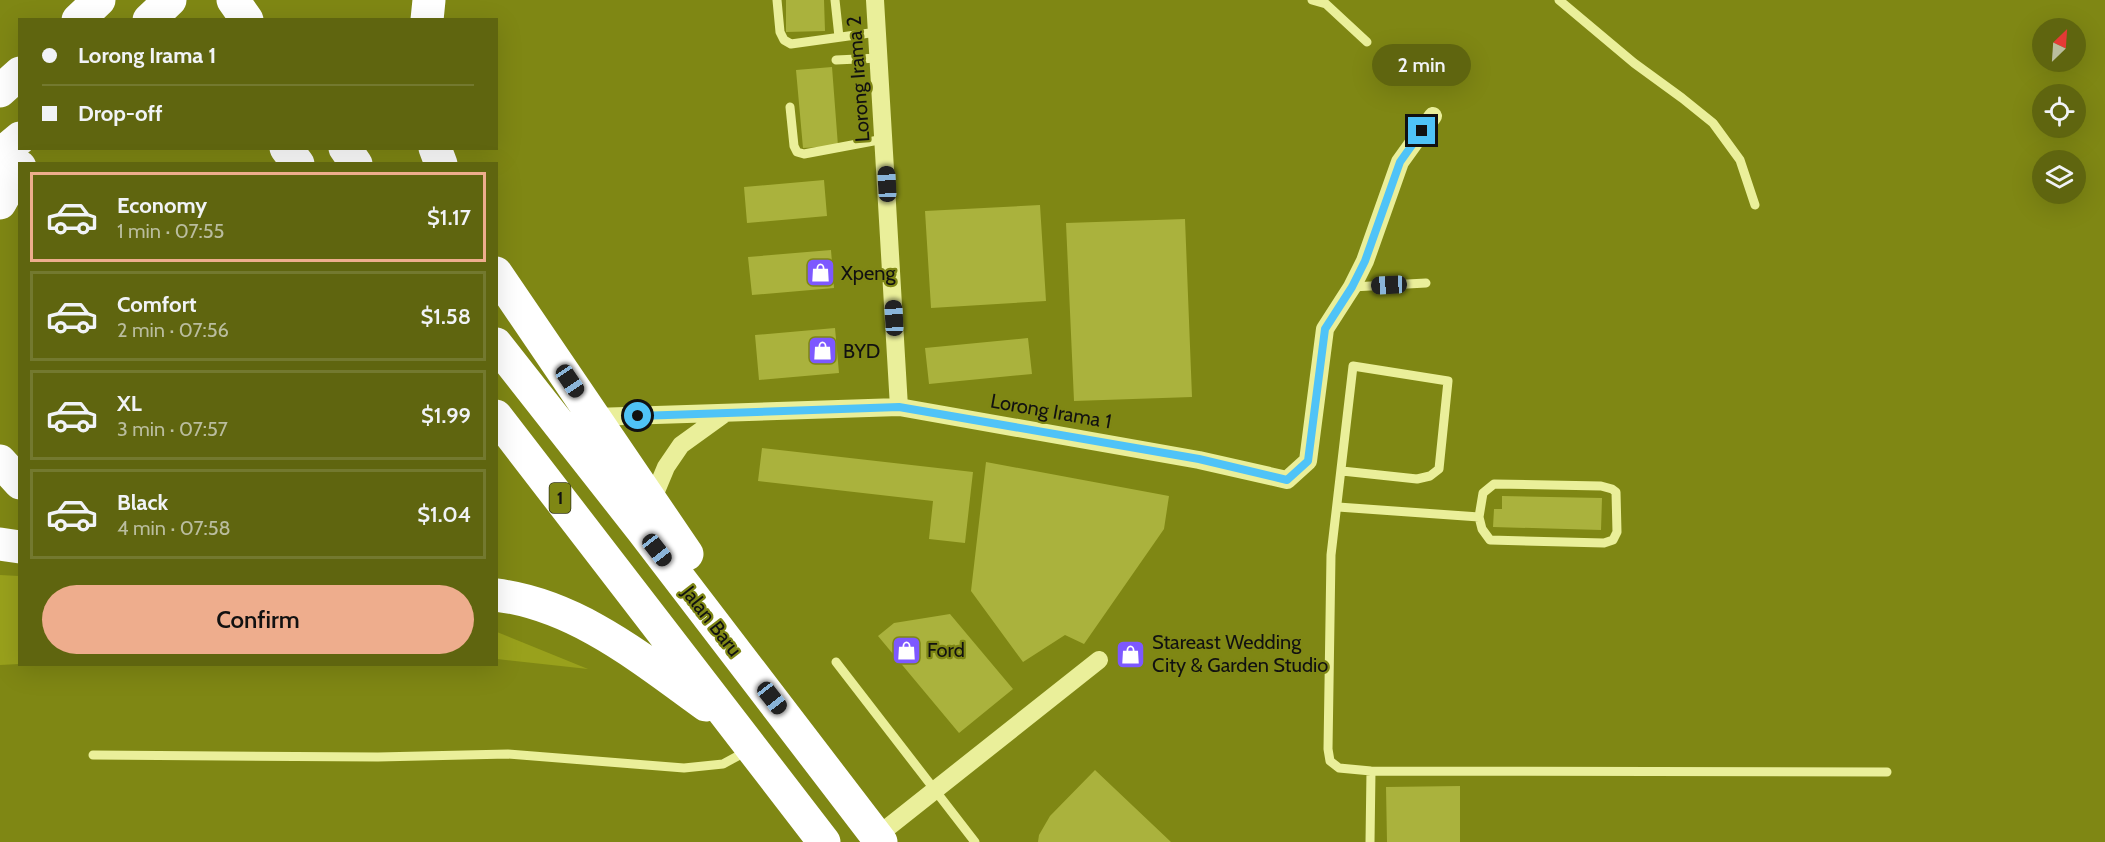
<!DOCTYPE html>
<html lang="en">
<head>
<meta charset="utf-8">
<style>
	:root { --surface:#5f650f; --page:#686e1d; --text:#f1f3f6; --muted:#babd9e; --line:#73792f; --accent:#eead8d }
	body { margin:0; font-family:Cabin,sans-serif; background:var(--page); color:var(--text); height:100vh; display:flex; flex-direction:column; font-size:22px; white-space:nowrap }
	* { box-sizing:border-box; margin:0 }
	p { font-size:20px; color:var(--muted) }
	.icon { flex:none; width:33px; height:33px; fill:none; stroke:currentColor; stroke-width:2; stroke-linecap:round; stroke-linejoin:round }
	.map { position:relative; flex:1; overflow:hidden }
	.panel { position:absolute; left:18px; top:162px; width:480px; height:504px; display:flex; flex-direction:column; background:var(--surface); border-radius:0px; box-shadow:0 6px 24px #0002 }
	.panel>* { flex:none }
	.top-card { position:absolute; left:18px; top:18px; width:480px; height:132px; border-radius:0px; box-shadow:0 6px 24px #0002; display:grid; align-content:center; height:132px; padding:0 24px; background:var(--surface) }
	.needle { width:39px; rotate:25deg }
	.buttons { position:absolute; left:2032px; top:18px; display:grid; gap:12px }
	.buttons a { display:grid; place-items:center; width:54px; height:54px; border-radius:50%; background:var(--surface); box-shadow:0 6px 24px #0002; font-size:30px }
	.end { position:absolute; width:27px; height:27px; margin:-14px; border:8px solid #4fc3f7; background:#111; box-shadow:0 0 0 3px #111 }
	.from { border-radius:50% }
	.bubble { position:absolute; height:42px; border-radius:21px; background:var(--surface); box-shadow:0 6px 24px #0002; font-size:20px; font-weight:600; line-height:42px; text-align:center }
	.car { position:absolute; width:18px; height:36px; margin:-18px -9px; border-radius:8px; box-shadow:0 0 4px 2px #0007; background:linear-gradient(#222 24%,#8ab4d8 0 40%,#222 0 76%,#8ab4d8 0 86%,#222 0) }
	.top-card b { display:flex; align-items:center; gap:21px; height:57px; font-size:22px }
	.top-card b+b { border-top:2px solid var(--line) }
	.top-card i { width:15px; height:15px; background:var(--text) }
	ul { padding:10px 0 0; list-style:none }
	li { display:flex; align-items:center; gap:18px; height:90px; margin:0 12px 9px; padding:0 12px; border:3px solid var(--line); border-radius:0px }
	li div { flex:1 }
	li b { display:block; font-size:22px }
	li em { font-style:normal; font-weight:600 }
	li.current { border-color:var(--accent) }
	li>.icon { width:54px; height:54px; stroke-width:1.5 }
	.cta { display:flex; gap:12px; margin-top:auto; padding:12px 24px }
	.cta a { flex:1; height:69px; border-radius:36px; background:var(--accent); color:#111; font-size:24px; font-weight:600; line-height:69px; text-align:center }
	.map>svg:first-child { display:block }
</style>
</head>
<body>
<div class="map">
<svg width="2105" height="842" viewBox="0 0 2105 842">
	<rect width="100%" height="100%" fill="#7f8714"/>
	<path fill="#99a11c" d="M0 575 19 576V664L0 665Z
		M497 632 588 669 497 659Z"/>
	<path fill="#aab23d" d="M786 0H824L825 31 786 32Z
		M832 67 838 146 803 148 796 70Z
		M824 180 827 216 747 223 744 187Z
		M1040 205 1046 301 931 308 925 211Z
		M1185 219 1192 397 1074 401 1066 223Z
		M831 250 834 288 752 295 748 257Z
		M835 328 839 373 759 380 755 335Z
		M1028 338 1032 374 929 384 925 348Z
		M762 448 973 472 965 543 929 539 933 501 758 481Z
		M986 462 1169 496 1164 529 1084 644 1065 635 1023 662 971 591Z
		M1502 496 1602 498 1601 530 1493 527 1494 509H1502Z
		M950 614 1013 689 959 733 878 636 894 623Z
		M1095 770 1171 842H1038L1039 835 1050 816Z
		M1460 786V842H1387L1386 787Z"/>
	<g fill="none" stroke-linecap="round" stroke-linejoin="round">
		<path stroke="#eaef9a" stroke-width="9" d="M777 0 780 32 784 40 791 44 877 32
			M835 0 839 37
			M1312 0 1326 4 1367 42
			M1559 0 1634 63 1682 98 1713 123 1740 160 1755 205
			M836 60 879 58
			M790 107 794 146 797 152 804 154 884 139
			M1352 287 1426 283
			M1342 471 1417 479 1430 476 1439 469 1448 381 1353 366 1331 555 1328 749 1330 761 1339 768 1371 771 1887 772
			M1494 484 1601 486 1612 489 1616 492 1617 532 1613 540 1604 543 1490 540 1482 529 1479 517 1483 493Z
			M1338 507 1479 517
			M836 662 975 842
			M93 755 378 757 508 754 684 768 723 764 747 751
			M1370 842 1371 771"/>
		<path stroke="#eaef9a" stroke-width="18" d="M875 0 899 407
			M594 417 899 407 1199 460 1287 480 1308 461 1325 329 1352 287 1365 261 1400 162 1433 116
			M651 503 666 467 681 445 724 414
			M877 836 1099 660"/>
		<path stroke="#fff" stroke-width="33" d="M233 0 247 20
			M78 20 99 0
			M149 20 170 0
			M427 20 429 0
			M0 91 20 73
			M286 148 298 164
			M345 148 356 164
			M435 148 441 164
			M0 155 20 138
			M0 203 20 167
			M496 273 687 554
			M496 344 643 531 881 842
			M496 416 824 842
			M0 461 20 483
			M0 544 20 547
			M496 595C577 605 642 659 706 705"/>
	</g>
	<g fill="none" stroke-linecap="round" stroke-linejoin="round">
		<path stroke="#4fc3f7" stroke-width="8" d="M638 416 899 407 1199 459 1287 480 1308 461 1325 329 1352 287 1365 261 1400 162 1422 131"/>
	</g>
	<defs>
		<symbol id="shop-square" viewBox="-11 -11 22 22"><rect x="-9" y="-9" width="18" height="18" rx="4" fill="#7d58ff" stroke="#7f8714"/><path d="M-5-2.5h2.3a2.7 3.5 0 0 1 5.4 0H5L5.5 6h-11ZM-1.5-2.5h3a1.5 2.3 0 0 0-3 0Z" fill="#fff"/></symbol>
	</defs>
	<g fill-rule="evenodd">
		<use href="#shop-square" x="804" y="256" width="33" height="33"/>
		<use href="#shop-square" x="806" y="334" width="33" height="33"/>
		<use href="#shop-square" x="890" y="634" width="33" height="33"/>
		<use href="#shop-square" x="1114" y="638" width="33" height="33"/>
	</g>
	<g text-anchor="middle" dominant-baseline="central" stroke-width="4.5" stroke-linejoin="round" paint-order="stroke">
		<rect fill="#7f8714" stroke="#323412" stroke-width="1.5" x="549.5" y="483" width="21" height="30" rx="4.5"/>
		<g font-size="18" font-weight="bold" fill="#111">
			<text x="560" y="498">1</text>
		</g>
		<g font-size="20" fill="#111" stroke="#7f8714">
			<text transform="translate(858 79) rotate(-94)">Lorong Irama 2</text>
			<text transform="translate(1051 411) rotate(10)">Lorong Irama 1</text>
			<text transform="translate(712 621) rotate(52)">Jalan Baru</text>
		</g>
		<g font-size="20" fill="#111" stroke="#7f8714" text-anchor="start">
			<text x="841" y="273">Xpeng</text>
			<text x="843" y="351">BYD</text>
			<text x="1152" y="642">Stareast Wedding<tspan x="1152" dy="23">City &amp; Garden Studio</tspan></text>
			<text x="927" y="650">Ford</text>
		</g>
	</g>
</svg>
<div class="buttons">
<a><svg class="needle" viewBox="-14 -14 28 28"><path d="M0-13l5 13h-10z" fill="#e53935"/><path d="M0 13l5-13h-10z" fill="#babd9e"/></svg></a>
<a><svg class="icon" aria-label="locate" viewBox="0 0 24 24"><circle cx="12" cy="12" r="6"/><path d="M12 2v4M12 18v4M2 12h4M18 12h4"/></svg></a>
<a><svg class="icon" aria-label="layers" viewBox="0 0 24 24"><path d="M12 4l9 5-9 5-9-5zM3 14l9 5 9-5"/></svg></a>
</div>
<i class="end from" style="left:638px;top:416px"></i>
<i class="end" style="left:1422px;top:131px"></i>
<div class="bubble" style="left:1372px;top:44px;width:99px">2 min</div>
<i class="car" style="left:887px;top:184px;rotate:357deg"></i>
<i class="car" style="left:1389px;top:285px;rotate:267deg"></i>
<i class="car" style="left:894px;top:318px;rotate:357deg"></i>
<i class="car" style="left:570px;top:381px;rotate:146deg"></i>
<i class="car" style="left:657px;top:550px;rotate:142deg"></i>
<i class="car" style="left:772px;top:698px;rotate:142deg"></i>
<div class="top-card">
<b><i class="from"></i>Lorong Irama 1</b>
<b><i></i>Drop-off</b>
</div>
<section class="panel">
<ul>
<li class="current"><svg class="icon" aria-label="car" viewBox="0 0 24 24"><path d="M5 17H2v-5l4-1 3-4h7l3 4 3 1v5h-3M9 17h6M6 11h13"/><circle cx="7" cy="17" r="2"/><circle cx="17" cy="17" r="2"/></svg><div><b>Economy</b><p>1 min · 07:55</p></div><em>$1.17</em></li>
<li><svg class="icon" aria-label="car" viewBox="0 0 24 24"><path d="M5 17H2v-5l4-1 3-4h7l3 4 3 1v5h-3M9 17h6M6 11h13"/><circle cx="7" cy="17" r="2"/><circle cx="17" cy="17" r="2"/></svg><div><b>Comfort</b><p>2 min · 07:56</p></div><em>$1.58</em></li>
<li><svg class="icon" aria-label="car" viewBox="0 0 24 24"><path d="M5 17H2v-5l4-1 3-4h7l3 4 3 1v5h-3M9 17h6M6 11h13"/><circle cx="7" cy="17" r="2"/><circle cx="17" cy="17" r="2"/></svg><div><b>XL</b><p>3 min · 07:57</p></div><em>$1.99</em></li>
<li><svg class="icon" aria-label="car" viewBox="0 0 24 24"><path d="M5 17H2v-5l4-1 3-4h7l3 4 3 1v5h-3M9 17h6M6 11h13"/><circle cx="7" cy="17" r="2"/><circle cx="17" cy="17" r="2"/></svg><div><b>Black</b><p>4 min · 07:58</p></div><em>$1.04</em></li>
</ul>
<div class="cta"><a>Confirm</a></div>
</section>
</div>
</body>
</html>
